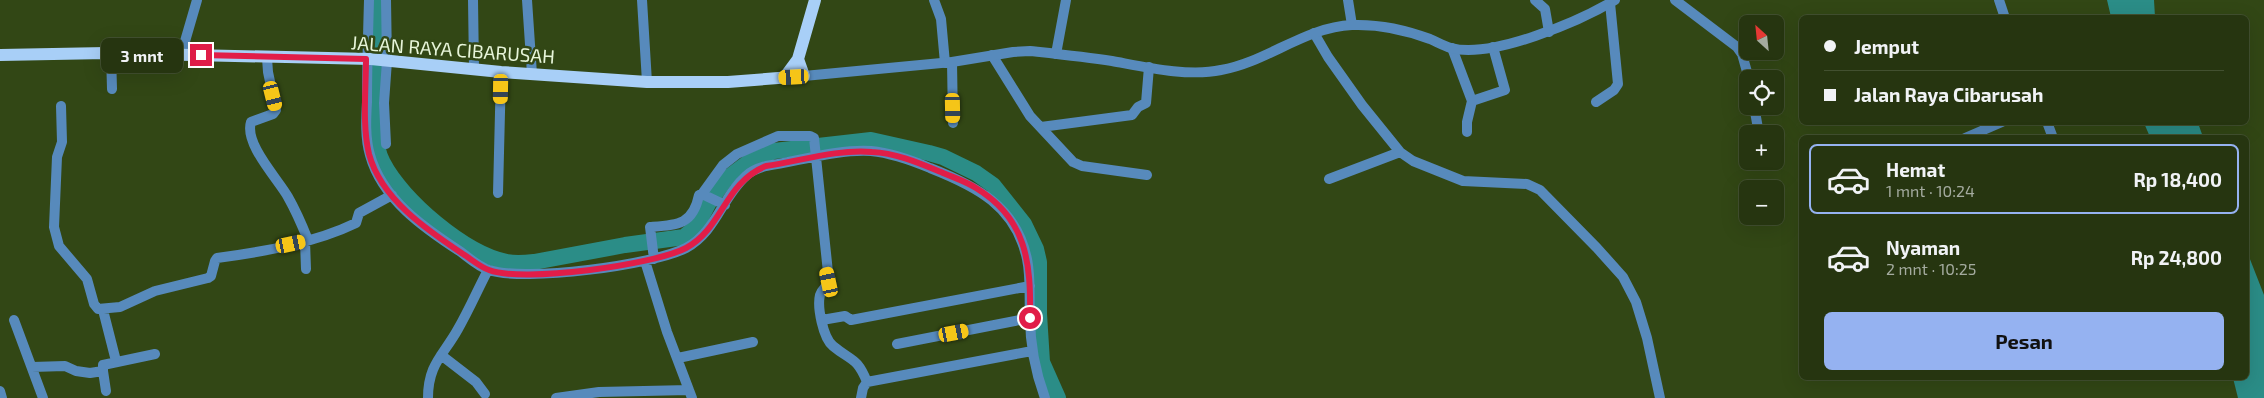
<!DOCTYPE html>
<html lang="id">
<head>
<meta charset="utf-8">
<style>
	:root { --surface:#263510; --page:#32401e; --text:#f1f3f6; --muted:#a4ab9f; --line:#425030; --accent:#95b2f1 }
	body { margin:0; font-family:"Exo 2",sans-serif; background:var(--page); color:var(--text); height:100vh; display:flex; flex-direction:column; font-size:19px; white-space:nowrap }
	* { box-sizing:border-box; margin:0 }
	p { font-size:16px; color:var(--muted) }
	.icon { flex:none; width:28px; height:28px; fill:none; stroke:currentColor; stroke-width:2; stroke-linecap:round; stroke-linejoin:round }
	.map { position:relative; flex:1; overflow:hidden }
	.side { position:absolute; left:1799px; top:135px; width:450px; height:245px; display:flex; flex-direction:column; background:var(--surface); border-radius:8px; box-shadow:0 5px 20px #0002,0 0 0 1px var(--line) }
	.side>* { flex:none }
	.top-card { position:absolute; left:1799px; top:15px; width:450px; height:110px; border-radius:8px; box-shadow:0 5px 20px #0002,0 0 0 1px var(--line); display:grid; align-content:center; height:110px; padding:0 25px; background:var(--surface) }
	.needle { width:32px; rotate:333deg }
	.controls { position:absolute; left:1739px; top:15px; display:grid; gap:10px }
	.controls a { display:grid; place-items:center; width:45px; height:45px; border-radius:8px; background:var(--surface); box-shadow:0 5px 20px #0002,0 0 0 1px var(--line); font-size:25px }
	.end { position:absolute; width:22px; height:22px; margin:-11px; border:6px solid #e11d48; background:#fff; box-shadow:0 0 0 2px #fff }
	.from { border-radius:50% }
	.bubble { position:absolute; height:35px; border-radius:8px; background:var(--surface); box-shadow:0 5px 20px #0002,0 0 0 1px var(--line); font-size:16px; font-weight:700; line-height:35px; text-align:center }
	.car { position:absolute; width:15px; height:30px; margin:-15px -8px; border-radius:6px; box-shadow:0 0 4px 1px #0007; background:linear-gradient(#f5c518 24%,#345 0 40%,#f5c518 0 76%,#345 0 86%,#f5c518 0) }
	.top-card b { display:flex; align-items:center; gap:18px; height:48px; font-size:19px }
	.top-card b+b { border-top:1px solid var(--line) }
	.top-card i { width:12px; height:12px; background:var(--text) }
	ul { padding:9px 0 0; list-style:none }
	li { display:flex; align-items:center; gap:15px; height:70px; margin:0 10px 8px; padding:0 15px; border:2px solid transparent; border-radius:8px }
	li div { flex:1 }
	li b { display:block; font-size:19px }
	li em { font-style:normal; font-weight:700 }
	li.selected { border-color:var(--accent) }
	li>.icon { width:45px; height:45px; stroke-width:1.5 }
	.button { display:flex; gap:10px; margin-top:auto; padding:10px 25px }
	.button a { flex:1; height:58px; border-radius:8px; background:var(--accent); color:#111; font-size:20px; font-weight:700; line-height:58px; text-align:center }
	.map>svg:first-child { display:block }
</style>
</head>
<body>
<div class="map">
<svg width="2264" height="398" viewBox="0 0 2264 398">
	<rect width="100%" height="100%" fill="#324715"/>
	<path fill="#2b8d87" d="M2107 0H2154L2155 17H2111Z
		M2144 123H2198L2203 137H2150Z
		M2246 249 2264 295V398H2238L2233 378H2246Z"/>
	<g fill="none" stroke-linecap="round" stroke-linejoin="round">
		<path stroke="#2b8d87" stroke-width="16" d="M380 0 374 126C375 138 377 152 383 163 402 200 465 254 507 262 516 264 525 263 534 262L625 245 684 237 696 227 708 204 725 180 749 162 774 151 871 140 929 153 943 157 976 173 993 185 1024 224 1036 249 1039 262V314L1042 362 1058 398"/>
		<path stroke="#578abc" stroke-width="10" d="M369 0C368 34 367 68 367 102 366 119 365 138 370 155 382 199 424 228 461 252 469 258 479 267 489 270 524 282 653 265 686 248 716 232 722 197 746 176 751 171 759 168 766 166 800 161 837 149 871 151 892 153 911 160 930 168 976 186 1016 206 1027 259 1031 278 1029 297 1030 316 1030 345 1035 371 1045 398
			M473 0 474 68
			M527 0 532 74
			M642 0 647 82
			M934 0 941 19 945 63
			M1348 0 1352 25
			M1535 0 1545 9 1549 32
			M1675 0 1737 47 1742 54 1749 79
			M1999 0 2005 18
			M1314 33 1328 57 1362 105 1400 152 1413 161 1463 181 1527 184 1540 190 1597 248 1623 277 1636 302 1647 338 1660 398
			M1452 48 1472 101 1467 122V132
			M111 53 112 89
			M1056 54 1066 0
			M181 55 197 0
			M992 55 1030 116 1073 162 1082 166 1147 175
			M267 58 268 72 276 110 273 114 251 122C244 144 278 179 288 197 296 211 302 225 308 240
			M952 62 953 123
			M1472 101 1505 90 1493 47
			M1596 102 1614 90 1618 84 1610 3
			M61 106 62 142 57 157 54 227 59 246 87 279 94 304 98 309 120 307 155 291 208 278 211 276 215 261 217 258C262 252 315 243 356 223L359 213 392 195
			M1754 106 1759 134
			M2047 122 2053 138
			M1041 127 1132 115 1138 107 1146 103 1149 67
			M1965 138 2002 122
			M386 144 384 103 387 61 386 0
			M1329 179 1400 152
			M498 193 501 72
			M702 194 723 165 737 154 778 136H810L814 138 829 282C826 287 822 289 820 295 817 307 823 338 833 346 851 361 857 357 867 382L863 388 861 398
			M305 241 306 269
			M654 259 650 227C677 225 693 225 699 195L702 194 725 205
			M645 261 667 332 692 398
			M103 310 116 361
			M14 320 43 398
			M822 320 845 316 851 320 1030 286
			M897 344 1030 318
			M441 355 476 382 485 394
			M678 358 753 342
			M32 367 65 366 76 371 90 373 103 371V365L155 354
			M103 371 106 391
			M867 382 1032 351
			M0 391 2 398
			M428 398C428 364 443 356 458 329 469 310 478 289 488 270
			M556 398 599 392 689 390"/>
		<path stroke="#578abc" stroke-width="10" d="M804 76 952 62 1013 52 1030 51C1057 54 1085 57 1112 61 1145 67 1188 77 1221 70 1267 62 1305 27 1352 25 1379 24 1406 30 1430 39 1437 42 1444 46 1451 48 1492 59 1580 21 1615 0"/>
		<path stroke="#a8cff7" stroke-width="12" d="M0 55 106 53 371 59 501 72 647 82H728L804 76 798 59
			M784 78 798 59 815 0"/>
	</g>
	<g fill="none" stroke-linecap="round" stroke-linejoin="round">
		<path stroke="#e11d48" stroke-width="6" d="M201 55 366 59C366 89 362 125 369 154 381 199 427 230 463 254 471 259 480 267 489 270 522 283 654 265 686 248 723 228 724 183 766 166 800 161 837 149 872 152 896 153 919 163 941 172 952 177 965 181 976 188 1027 219 1031 263 1030 318"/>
	</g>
	<g text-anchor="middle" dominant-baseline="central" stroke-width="5" stroke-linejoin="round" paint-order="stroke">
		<g font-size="19" fill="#e7f5d9" stroke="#324715">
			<text transform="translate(453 49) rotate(4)">JALAN RAYA CIBARUSAH</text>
		</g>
	</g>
</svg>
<div class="controls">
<a><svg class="needle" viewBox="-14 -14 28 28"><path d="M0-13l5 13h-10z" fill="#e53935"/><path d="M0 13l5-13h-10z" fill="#a4ab9f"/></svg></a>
<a><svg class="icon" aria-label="locate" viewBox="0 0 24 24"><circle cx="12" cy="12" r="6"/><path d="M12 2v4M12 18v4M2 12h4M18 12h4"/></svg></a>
<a>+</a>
<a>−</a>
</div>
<i class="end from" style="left:1030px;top:318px"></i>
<i class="end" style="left:201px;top:55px"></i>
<div class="bubble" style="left:101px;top:38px;width:82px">3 mnt</div>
<i class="car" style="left:794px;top:77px;rotate:267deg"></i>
<i class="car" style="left:501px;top:89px;rotate:181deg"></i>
<i class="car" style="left:273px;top:96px;rotate:166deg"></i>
<i class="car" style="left:953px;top:108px;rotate:179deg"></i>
<i class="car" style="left:291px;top:244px;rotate:78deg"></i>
<i class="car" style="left:829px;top:282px;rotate:348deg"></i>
<i class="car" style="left:954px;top:333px;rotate:79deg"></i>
<div class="top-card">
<b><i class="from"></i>Jemput</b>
<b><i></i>Jalan Raya Cibarusah</b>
</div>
<section class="side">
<ul>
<li class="selected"><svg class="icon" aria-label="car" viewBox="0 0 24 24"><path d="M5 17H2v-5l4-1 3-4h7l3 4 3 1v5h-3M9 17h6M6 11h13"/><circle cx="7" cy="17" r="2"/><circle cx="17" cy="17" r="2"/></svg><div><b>Hemat</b><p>1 mnt · 10:24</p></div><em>Rp 18,400</em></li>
<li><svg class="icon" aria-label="car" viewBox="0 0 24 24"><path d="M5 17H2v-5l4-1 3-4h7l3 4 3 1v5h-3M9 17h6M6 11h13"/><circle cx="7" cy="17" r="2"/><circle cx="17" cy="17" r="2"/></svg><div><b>Nyaman</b><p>2 mnt · 10:25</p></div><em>Rp 24,800</em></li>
</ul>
<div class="button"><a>Pesan</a></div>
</section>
</div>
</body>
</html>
